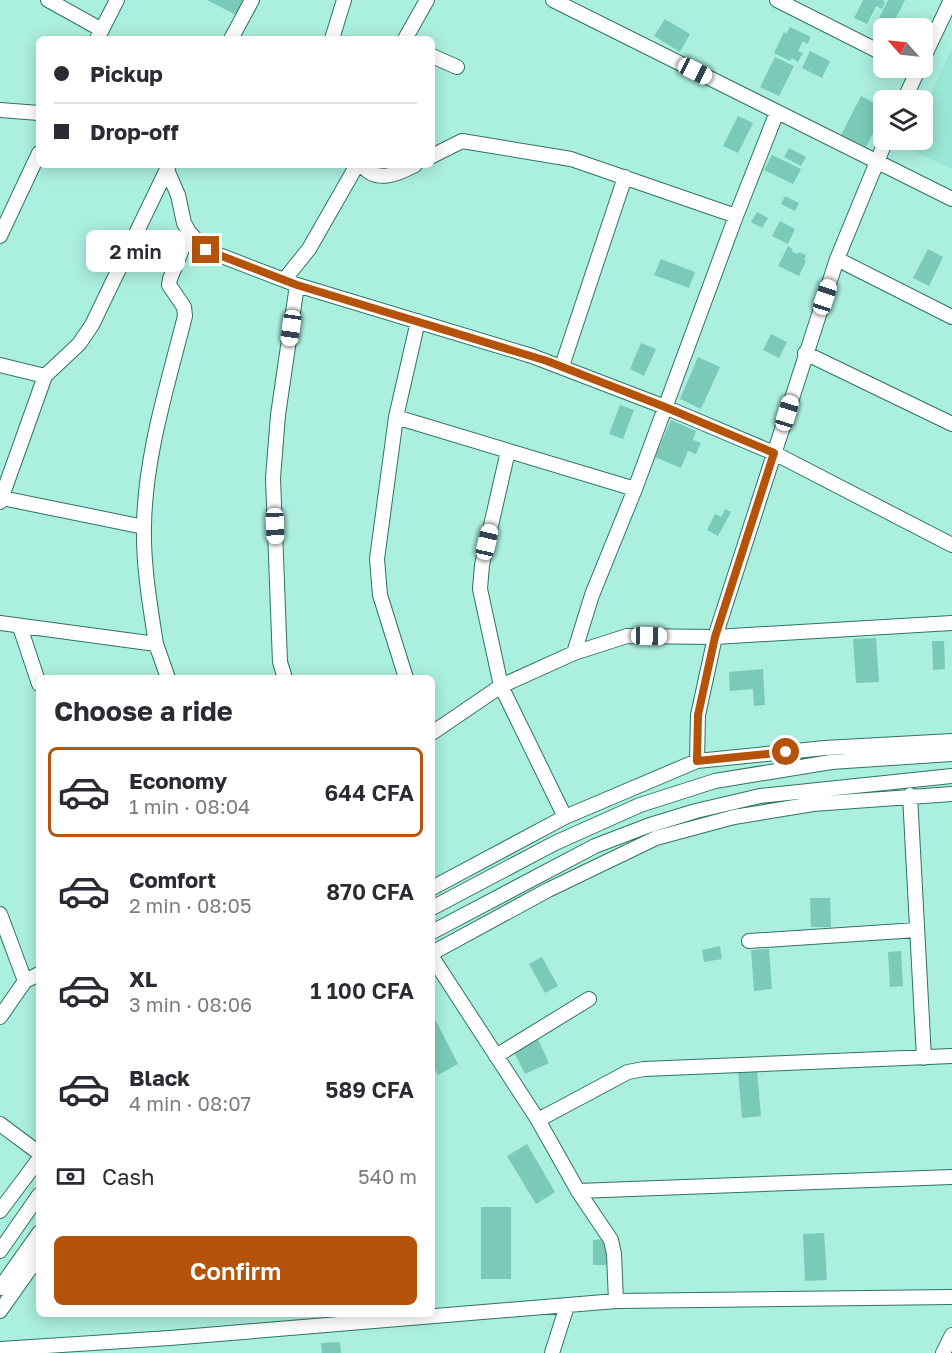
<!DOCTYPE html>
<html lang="en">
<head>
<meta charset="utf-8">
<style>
	:root { --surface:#fff; --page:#f7f7f7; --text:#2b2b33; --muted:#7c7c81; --line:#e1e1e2; --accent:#b45309 }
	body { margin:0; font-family:"Golos Text",sans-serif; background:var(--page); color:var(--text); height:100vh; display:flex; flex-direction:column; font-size:22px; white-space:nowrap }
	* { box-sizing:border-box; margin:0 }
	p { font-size:20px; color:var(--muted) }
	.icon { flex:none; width:33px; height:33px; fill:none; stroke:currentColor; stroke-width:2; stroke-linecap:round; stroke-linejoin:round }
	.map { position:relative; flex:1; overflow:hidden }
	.panel { position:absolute; left:36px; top:675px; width:399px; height:642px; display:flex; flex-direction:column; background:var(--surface); border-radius:9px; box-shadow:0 3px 15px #0003 }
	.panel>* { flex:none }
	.guide { position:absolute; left:36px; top:36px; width:399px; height:132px; border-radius:9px; box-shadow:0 3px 15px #0003; display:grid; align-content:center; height:132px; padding:0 18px; background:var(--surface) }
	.needle { width:39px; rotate:297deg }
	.fabs { position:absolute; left:873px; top:18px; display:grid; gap:12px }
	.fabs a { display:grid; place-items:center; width:60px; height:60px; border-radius:9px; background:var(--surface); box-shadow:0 3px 15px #0003; font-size:30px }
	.end { position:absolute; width:27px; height:27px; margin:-14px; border:8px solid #b45309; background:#fff; box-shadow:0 0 0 3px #fff }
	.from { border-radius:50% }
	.bubble { position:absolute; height:42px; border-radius:9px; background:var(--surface); box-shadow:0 3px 15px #0003; font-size:20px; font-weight:600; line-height:42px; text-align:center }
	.car { position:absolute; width:18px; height:36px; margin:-18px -9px; border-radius:8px; box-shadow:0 0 4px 2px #0007; background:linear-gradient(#fff 24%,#345 0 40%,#fff 0 76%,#345 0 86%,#fff 0) }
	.guide b { display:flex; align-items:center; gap:21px; height:57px; font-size:22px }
	.guide b+b { border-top:2px solid var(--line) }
	.guide i { width:15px; height:15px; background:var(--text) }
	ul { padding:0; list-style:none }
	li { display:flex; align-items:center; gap:18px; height:90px; margin:0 12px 9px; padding:0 6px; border:3px solid transparent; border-radius:9px }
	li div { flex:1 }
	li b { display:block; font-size:22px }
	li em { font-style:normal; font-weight:600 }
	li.on { border-color:var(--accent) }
	li>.icon { width:54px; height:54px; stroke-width:1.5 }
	h2 { padding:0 18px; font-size:27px; line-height:72px }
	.pay { display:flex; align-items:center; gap:15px; height:66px; padding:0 18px; font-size:22px }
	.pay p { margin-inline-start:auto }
	.cta { display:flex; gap:12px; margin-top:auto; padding:12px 18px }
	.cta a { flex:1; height:69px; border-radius:9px; background:var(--accent); color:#fff; font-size:24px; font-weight:600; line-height:69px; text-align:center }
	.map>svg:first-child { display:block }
</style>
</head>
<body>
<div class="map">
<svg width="952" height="1353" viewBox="0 0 952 1353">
	<rect width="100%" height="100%" fill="#abefde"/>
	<path fill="#98e6d3" d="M952 48V169L906 147 910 140H922L923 111Z"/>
	<path fill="#7bcab7" d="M207 0H244L236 15Z
		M863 0H883L885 3 882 9 876 6 867 24 854 18Z
		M888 0H905L893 24 879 18Z
		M665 19 690 34 680 52 654 36Z
		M790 27 811 37 807 44 803 41 798 51 803 53 798 62 792 58 790 61 774 53 784 32 786 34Z
		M810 51 830 61 822 78 802 68Z
		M775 57 794 66 779 96 760 87Z
		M861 96 880 106 877 111 883 114 866 147 841 135Z
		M738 116 753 123 738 153 723 146Z
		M789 148 806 157 801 166 784 157Z
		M772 155 801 169 793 184 764 170Z
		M785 196 799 203 795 211 781 204Z
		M757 212 768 218 762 228 751 222Z
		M780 221 795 229 788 244 772 236Z
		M788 246 793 249 791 251 798 254 799 252 806 255 804 260 806 261 799 276 778 266Z
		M928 249 943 257 929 286 913 278Z
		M661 259 695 272 689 288 654 275Z
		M771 334 787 342 779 358 763 350Z
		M641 343 656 349 644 376 630 369Z
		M698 357 720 367 701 409 680 399Z
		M620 405 634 410 623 439 609 434Z
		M671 420 696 431 693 440 701 443 696 454 688 451 681 468 655 457Z
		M725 509 731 512 718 536 707 530 715 514 721 517Z
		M876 638 879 682 856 683 853 639Z
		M932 641H944L945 669 933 670Z
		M763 669 765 705 754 706 753 689 730 691 729 672Z
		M810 898H830L831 927H811Z
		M720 946 722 959 704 962 702 950Z
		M769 949 772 989 754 991 751 950Z
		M901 951 903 986 890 987 888 952Z
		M542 957 558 986 545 993 529 964Z
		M436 1021 458 1064 438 1075 432 1064V1023Z
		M537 1037 549 1063 525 1074 512 1048Z
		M757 1070 761 1116 742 1118 738 1072Z
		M527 1144 555 1192 536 1204 507 1156Z
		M481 1207H511V1279H481Z
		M824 1233 827 1280 805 1281 803 1234Z
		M608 1239V1265H593V1240Z
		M340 1342 341 1353H322L321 1343Z"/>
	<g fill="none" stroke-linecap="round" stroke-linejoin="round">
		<defs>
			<path id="minor" d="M48 0 102 30
				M553 0 952 199
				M777 0 884 54
				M97 39 117 0
				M231 39 252 0
				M332 39 344 0
				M405 39 427 0
				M432 56 457 67
				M922 61 951 0
				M904 100 919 68
				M0 110 39 113
				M432 156 462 141 571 159 736 216
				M362 165C376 184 398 174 415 165
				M167 170 178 195 184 223 189 232 206 250 297 285 532 356 665 407 774 453 952 545
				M0 236 39 153
				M837 259 952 317
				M284 280 309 249 357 165
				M805 353 952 424
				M0 365 45 376
				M562 366 625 177
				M396 417 635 489
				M508 451 482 565 480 589 501 686 565 817
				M2 498 144 527
				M0 502 45 376 79 344 92 325 169 165
				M0 623 156 644 168 678
				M20 627 39 684
				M156 644C150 605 143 565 144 526 145 455 168 384 185 316L184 307 169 285 170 279 189 232
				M574 653 592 595 635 489 736 216 777 112
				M285 678 280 662 273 478 278 415 297 285
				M406 678 380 595 377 559 396 417 418 321
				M432 733 501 686 574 653 627 636 715 637 952 623
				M697 761 698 715 715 637 837 259 886 140
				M910 795 924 1058
				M432 888 565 817 697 761 825 748 952 741
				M432 908 555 843 640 805 715 781 831 762 952 754
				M0 914 25 981
				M432 932 595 846 650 825 696 811 760 796 952 776
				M749 941 917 930
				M432 953 548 890 656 838 734 817 813 804 952 794
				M432 957 538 1120 578 1191 611 1240 614 1254 616 1301
				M0 1017 25 981 39 974
				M496 1056 589 999
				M538 1120 628 1072 644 1069 952 1056
				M0 1124 39 1153
				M578 1191 952 1177
				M0 1211 39 1159
				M0 1251 39 1195
				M0 1288 39 1233
				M0 1311 39 1256
				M0 1349 170 1338 616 1301 952 1297
				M552 1353 567 1306
				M943 1353 952 1335"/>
		</defs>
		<use href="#minor" stroke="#307365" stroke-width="16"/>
		<use href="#minor" stroke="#fff" stroke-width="14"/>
	</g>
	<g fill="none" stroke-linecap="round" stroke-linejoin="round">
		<path stroke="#b45309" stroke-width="8" d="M206 250 297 285 547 361 665 407 774 453 715 637 698 715 697 761 786 752"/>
	</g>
</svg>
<div class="fabs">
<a><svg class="needle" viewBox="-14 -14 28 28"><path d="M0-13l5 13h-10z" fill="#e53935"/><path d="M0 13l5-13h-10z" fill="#7c7c81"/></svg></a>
<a><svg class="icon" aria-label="layers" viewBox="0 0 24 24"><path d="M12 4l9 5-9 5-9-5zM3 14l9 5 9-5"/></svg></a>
</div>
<i class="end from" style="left:786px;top:752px"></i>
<i class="end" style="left:206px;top:250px"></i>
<div class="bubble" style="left:86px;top:230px;width:99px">2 min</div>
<i class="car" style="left:695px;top:71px;rotate:117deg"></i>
<i class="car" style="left:825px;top:297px;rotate:18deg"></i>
<i class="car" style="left:291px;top:328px;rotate:188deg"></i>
<i class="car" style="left:787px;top:413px;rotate:17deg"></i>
<i class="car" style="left:275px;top:526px;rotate:178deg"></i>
<i class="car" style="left:487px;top:542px;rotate:13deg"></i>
<i class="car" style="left:649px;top:636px;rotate:91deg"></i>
<div class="guide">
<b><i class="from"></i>Pickup</b>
<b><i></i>Drop-off</b>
</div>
<section class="panel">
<h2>Choose a ride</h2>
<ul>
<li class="on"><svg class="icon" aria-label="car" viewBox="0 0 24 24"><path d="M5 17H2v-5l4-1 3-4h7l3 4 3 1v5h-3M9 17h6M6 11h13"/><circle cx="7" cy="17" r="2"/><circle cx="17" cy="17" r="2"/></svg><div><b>Economy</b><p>1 min · 08:04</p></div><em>644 CFA</em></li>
<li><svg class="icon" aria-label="car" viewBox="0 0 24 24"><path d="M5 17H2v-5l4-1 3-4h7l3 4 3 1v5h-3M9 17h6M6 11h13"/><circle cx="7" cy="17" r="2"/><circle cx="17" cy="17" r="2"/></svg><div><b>Comfort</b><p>2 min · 08:05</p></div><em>870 CFA</em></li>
<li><svg class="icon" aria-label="car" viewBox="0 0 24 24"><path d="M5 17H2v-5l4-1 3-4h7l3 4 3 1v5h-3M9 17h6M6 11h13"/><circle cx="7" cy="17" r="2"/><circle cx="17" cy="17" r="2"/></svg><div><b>XL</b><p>3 min · 08:06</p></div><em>1 100 CFA</em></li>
<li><svg class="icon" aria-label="car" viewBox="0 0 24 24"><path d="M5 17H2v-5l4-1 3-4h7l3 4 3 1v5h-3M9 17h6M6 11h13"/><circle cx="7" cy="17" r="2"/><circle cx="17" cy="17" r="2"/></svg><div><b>Black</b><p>4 min · 08:07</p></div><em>589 CFA</em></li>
</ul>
<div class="pay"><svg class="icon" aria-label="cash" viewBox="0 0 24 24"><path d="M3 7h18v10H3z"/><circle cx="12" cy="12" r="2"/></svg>Cash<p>540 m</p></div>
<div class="cta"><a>Confirm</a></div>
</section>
</div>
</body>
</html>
